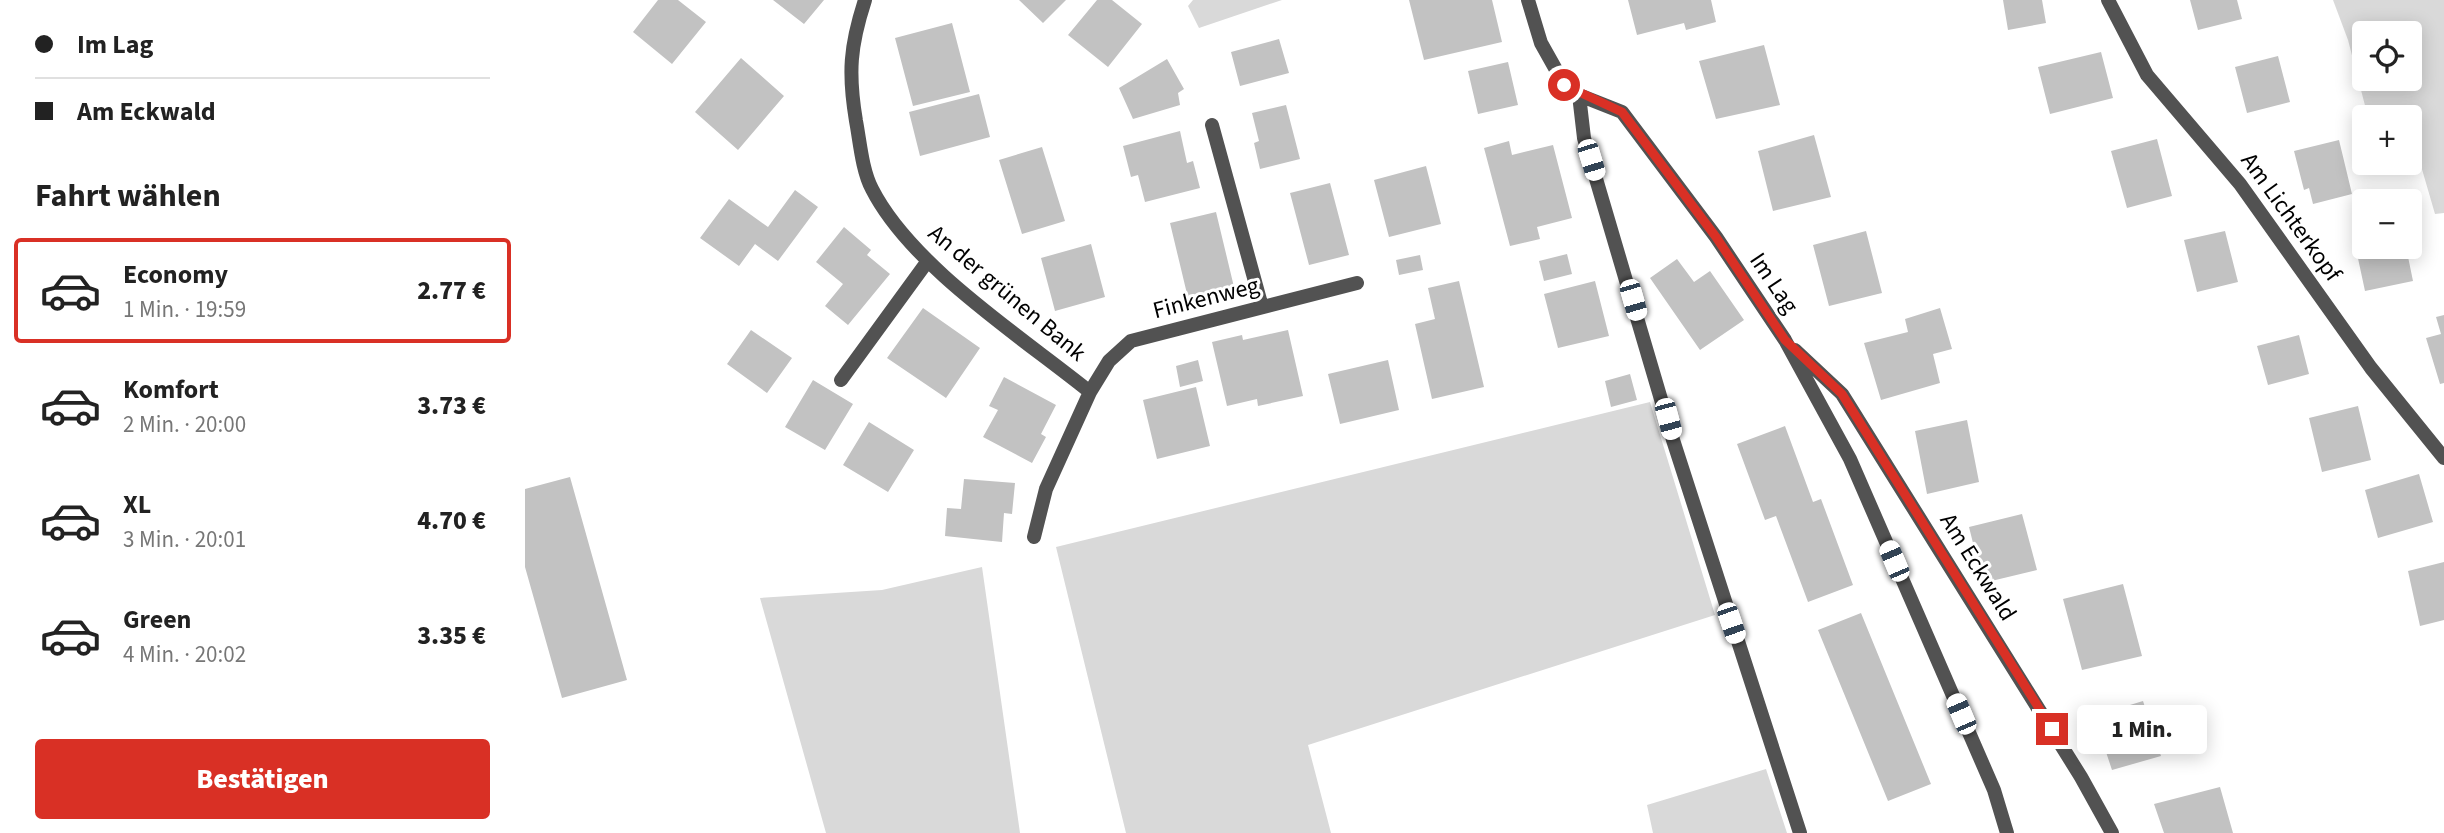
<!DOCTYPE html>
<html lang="de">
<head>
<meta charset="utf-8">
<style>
	:root { --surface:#fff; --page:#f2f2f2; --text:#222; --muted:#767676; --line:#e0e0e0; --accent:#d93025 }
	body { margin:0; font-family:"Source Sans 3",sans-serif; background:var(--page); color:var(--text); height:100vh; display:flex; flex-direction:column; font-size:26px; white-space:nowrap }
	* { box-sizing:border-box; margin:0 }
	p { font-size:23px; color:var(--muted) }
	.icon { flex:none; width:38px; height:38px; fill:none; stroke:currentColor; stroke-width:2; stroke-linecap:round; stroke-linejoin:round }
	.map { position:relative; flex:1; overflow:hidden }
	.drawer { display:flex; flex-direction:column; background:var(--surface); width:525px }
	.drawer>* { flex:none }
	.banner { display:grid; align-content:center; height:154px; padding:0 35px; background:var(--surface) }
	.tools { position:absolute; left:1827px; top:21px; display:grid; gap:14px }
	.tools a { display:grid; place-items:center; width:70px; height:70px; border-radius:7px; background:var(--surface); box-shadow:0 4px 18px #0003; font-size:35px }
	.end { position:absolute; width:32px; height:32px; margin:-16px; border:9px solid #d93025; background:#fff; box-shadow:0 0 0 4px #fff }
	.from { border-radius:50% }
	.bubble { position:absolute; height:49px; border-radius:7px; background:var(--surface); box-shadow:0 4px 18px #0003; font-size:23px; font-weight:800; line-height:49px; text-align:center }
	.car { position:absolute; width:21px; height:42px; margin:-21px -10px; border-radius:9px; box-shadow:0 0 5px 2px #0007; background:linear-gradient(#fff 24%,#345 0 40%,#fff 0 76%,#345 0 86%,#fff 0) }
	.banner b { display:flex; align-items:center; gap:24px; height:66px; font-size:26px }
	.banner b+b { border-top:2px solid var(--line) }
	.banner i { width:18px; height:18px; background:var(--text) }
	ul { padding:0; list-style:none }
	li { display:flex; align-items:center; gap:21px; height:105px; margin:0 14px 10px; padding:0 21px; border:4px solid transparent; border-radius:7px }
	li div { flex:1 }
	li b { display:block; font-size:26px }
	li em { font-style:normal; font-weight:800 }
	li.current { border-color:var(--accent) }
	li>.icon { width:63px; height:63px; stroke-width:1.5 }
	h2 { padding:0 35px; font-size:32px; line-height:84px }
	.primary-button { display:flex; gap:14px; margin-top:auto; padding:14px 35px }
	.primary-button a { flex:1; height:80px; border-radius:7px; background:var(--accent); color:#fff; font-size:28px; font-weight:800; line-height:80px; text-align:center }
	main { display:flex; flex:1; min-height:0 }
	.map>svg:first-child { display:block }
</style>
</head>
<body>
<main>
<section class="drawer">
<div class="banner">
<b><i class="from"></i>Im Lag</b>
<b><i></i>Am Eckwald</b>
</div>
<h2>Fahrt wählen</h2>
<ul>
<li class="current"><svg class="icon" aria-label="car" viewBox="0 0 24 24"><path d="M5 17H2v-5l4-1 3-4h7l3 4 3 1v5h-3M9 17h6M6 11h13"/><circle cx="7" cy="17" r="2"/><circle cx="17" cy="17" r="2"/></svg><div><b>Economy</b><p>1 Min. · 19:59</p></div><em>2.77 €</em></li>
<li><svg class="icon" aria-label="car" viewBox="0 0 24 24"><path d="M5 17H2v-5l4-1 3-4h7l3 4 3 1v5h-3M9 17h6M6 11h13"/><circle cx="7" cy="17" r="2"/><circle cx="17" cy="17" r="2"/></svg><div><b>Komfort</b><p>2 Min. · 20:00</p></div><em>3.73 €</em></li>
<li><svg class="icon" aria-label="car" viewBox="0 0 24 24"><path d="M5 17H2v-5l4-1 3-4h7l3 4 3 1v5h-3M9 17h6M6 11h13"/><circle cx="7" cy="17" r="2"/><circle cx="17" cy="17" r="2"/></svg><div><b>XL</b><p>3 Min. · 20:01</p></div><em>4.70 €</em></li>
<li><svg class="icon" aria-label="car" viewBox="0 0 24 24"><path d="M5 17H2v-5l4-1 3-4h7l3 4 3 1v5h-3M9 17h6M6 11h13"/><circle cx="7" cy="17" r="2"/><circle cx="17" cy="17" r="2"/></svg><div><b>Green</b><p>4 Min. · 20:02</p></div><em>3.35 €</em></li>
</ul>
<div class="primary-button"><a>Bestätigen</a></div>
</section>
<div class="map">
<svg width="1919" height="833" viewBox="0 0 1919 833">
	<rect width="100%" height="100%" fill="#fff"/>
	<path fill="#d9d9d9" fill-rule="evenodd" d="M668 0H757L674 28 663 6Z
		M1808 0H1919V213L1910 214 1885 128V117L1880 114 1843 117 1823 40ZM1885 33V79H1839V33Z
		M1125 402 1190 615 783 745 806 833H601L531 547Z
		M457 567 495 833H301L235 598 357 590Z
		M1241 769 1262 833H1128L1122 805Z"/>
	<path fill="#c2c2c2" d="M133 0H153L181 22 147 64 108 32Z
		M248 0H299L279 24Z
		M494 0H541L518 23Z
		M572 0H587L617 24 583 67 543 35Z
		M884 0H967L977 42 899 60Z
		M1103 0H1186L1191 22 1161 30 1159 23 1112 35Z
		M1478 0H1517L1521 23 1483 30Z
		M1665 0H1712L1717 19 1673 30Z
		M427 23 445 92 388 106 370 38Z
		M754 39 764 73 715 86 706 52Z
		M1239 45 1255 105 1191 119 1174 61Z
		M1576 52 1588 98 1525 114 1513 67Z
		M1753 56 1765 102 1722 113 1710 67Z
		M216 58 259 96 213 150 170 112Z
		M642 59 659 89 653 93 655 105 608 119 594 88Z
		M983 62 993 105 953 114 943 71Z
		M454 94 465 137 395 156 384 112Z
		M761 105 775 159 735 169 729 143 734 141 727 113Z
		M655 131 662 163 668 161 675 188 620 202 613 175 606 177 598 146Z
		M1289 135 1306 197 1248 211 1233 151Z
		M1632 139 1647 196 1602 208 1586 151Z
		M1814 140 1827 194 1788 204 1784 188 1779 190 1769 151Z
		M984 141 987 155 1028 145 1047 218 1012 227 1015 239 985 246 959 148Z
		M517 147 540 221 497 234 474 160Z
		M901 166 916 224 864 237 849 180Z
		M805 183 824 255 784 265 765 193Z
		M270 190 293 207 253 261 230 244 214 266 175 238 204 199 243 227Z
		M691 212 709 287 663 298 645 223Z
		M319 227 346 250 342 255 365 274 323 325 300 306 318 284 291 262Z
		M1341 231 1357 293 1304 306 1288 245Z
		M1700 231 1713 282 1672 292 1659 240Z
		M566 244 580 297 530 311 516 258Z
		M1841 247H1881L1888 281 1840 291 1831 249Z
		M1042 254 1047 274 1019 281 1014 261Z
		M895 255 898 270 874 275 871 260Z
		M1152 259 1169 282 1185 271 1219 320 1175 350 1125 278Z
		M934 281 959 387 907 399 890 324 910 319 903 288Z
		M1070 281 1084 336 1033 348 1019 294Z
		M398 308 455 348 421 398 362 358Z
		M1415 308 1427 349 1408 354 1415 383 1356 400 1339 343 1383 332 1380 319Z
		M1919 315V383L1915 384 1901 338 1916 334 1911 317Z
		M226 330 267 358 242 393 202 364Z
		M763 330 778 396 733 406 732 399 702 406 687 342 717 335 718 340Z
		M1774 335 1784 374 1743 385 1732 346Z
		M673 360 678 381 655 387 651 366Z
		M863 360 874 410 815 424 803 374Z
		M1105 374 1112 400 1086 407 1080 381Z
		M479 377 531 405 516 434 521 437 507 463 458 437 473 410 464 406Z
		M288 380 328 404 300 450 260 427Z
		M671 387 685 446 632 459 618 400Z
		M1833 406 1846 460 1797 472 1784 418Z
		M1442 420 1454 482 1402 494 1390 431Z
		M344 422 389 450 363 492 318 465Z
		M1260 426 1288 502 1296 499 1328 585 1283 602 1251 516 1240 520 1212 444Z
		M1894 474 1908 522 1853 538 1840 490Z
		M45 477 102 680 37 698 0 567V489Z
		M439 479 490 483 487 514 479 513 477 542 420 536 422 508 436 509Z
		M1497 514 1512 570 1458 583 1444 527Z
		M1919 562V620L1895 626 1883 571Z
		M1598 584 1617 656 1557 670 1538 599Z
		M1336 613 1406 784 1363 801 1293 630Z
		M1618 701 1636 756 1587 770 1569 716Z
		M1695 787 1708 833H1639L1629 804Z"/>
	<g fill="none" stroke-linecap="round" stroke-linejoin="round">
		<path stroke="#525252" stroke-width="14" d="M340 0C325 46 323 73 331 121 335 142 337 170 347 189 386 266 497 337 565 392L521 489 509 537
			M1003 0 1016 43 1039 84 1054 95 1097 112 1191 237 1260 340 1325 459 1469 790 1482 833
			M1583 0 1622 75 1715 184 1846 368 1919 458
			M1054 95 1059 138 1148 440 1275 833
			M687 125 737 307
			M1270 350 1317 394 1556 777 1587 833
			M316 380 402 262
			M565 392 584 361 606 341 832 283"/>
	</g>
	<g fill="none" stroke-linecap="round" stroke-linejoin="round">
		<path stroke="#d93025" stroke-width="9" d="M1039 85 1097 112 1191 237 1260 340 1317 394 1527 729"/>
	</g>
	<g text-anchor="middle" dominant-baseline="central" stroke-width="6" stroke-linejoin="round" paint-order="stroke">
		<g font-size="24" fill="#000" stroke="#fff">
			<text transform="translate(1766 217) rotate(54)">Am Lichterkopf</text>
			<text transform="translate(1249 283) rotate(56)">Im Lag</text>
			<text transform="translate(482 293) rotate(40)">An der grünen Bank</text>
			<text transform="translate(681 298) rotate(-14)">Finkenweg</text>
			<text transform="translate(1453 567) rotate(58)">Am Eckwald</text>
		</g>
	</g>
</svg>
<div class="tools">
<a><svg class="icon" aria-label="locate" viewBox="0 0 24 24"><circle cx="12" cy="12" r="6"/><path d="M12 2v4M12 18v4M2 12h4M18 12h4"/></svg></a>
<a>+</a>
<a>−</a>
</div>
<i class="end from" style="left:1039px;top:85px"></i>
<i class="end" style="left:1527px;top:729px"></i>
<div class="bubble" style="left:1552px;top:705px;width:130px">1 Min.</div>
<i class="car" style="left:1066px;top:160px;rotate:163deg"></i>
<i class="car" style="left:1108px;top:300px;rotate:164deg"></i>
<i class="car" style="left:1143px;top:419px;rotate:165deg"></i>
<i class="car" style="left:1369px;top:561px;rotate:337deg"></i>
<i class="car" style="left:1206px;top:623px;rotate:161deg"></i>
<i class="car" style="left:1436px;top:714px;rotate:337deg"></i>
</div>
</main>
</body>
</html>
